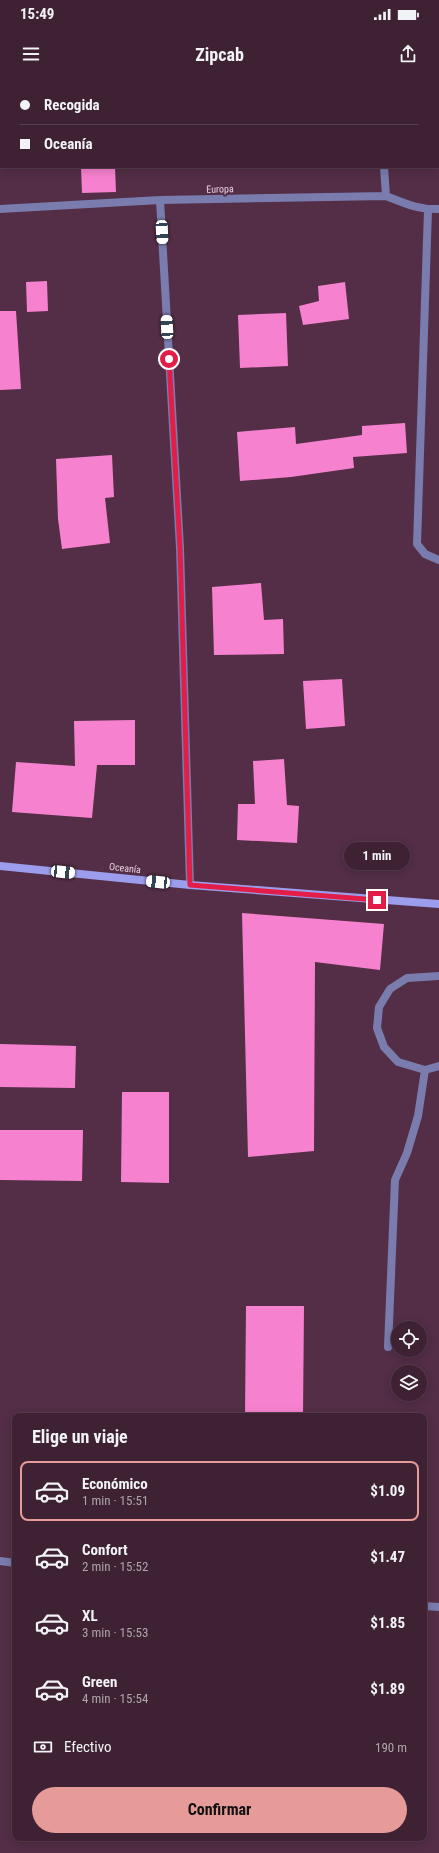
<!DOCTYPE html>
<html lang="es">
<head>
<meta charset="utf-8">
<style>
	:root { --surface:#3e2234; --page:#492f40; --text:#f1f3f6; --muted:#ada4ac; --line:#573f4f; --accent:#e69b98 }
	body { margin:0; font-family:"Roboto Condensed",sans-serif; background:var(--page); color:var(--text); height:100vh; display:flex; flex-direction:column; font-size:15px; white-space:nowrap }
	* { box-sizing:border-box; margin:0 }
	p { font-size:13px; color:var(--muted) }
	.icon { flex:none; width:22px; height:22px; fill:none; stroke:currentColor; stroke-width:2; stroke-linecap:round; stroke-linejoin:round }
	.map { position:relative; flex:1; overflow:hidden }
	.panel { position:absolute; left:12px; top:1333px; width:415px; height:428px; display:flex; flex-direction:column; background:var(--surface); border-radius:8px; box-shadow:0 2px 10px #0003,0 0 0 1px var(--line) }
	.panel>* { flex:none }
	.banner { position:absolute; left:0px; top:0px; width:439px; height:88px; box-shadow:0 2px 10px #0003,0 0 0 1px var(--line); display:grid; align-content:center; height:88px; padding:0 20px; background:var(--surface) }
	.tools { position:absolute; left:391px; top:1241px; display:grid; gap:8px }
	.tools a { display:grid; place-items:center; width:36px; height:36px; border-radius:50%; background:var(--surface); box-shadow:0 2px 10px #0003,0 0 0 1px var(--line); font-size:20px }
	.end { position:absolute; width:18px; height:18px; margin:-9px; border:5px solid #e11d48; background:#fff; box-shadow:0 0 0 2px #fff }
	.from { border-radius:50% }
	.bubble { position:absolute; height:28px; border-radius:14px; background:var(--surface); box-shadow:0 2px 10px #0003,0 0 0 1px var(--line); font-size:13px; font-weight:700; line-height:28px; text-align:center }
	.car { position:absolute; width:12px; height:24px; margin:-12px -6px; border-radius:5px; box-shadow:0 0 3px 1px #0007; background:linear-gradient(#fff 24%,#345 0 40%,#fff 0 76%,#345 0 86%,#fff 0) }
	.banner b { display:flex; align-items:center; gap:14px; height:38px; font-size:15px }
	.banner b+b { border-top:1px solid var(--line) }
	.banner i { width:10px; height:10px; background:var(--text) }
	ul { padding:0; list-style:none }
	li { display:flex; align-items:center; gap:12px; height:60px; margin:0 8px 6px; padding:0 12px; border:2px solid transparent; border-radius:8px }
	li div { flex:1 }
	li b { display:block; font-size:15px }
	li em { font-style:normal; font-weight:700 }
	li.active { border-color:var(--accent) }
	li>.icon { width:36px; height:36px; stroke-width:1.5 }
	h2 { padding:0 20px; font-size:18px; line-height:48px }
	.pay { display:flex; align-items:center; gap:10px; height:44px; padding:0 20px; font-size:15px }
	.pay p { margin-inline-start:auto }
	.action { display:flex; gap:8px; margin-top:auto; padding:8px 20px }
	.action a { flex:1; height:46px; border-radius:24px; background:var(--accent); color:#111; font-size:16px; font-weight:700; line-height:46px; text-align:center }
	.status { display:flex; justify-content:space-between; align-items:center; height:28px; padding:0 20px; background:var(--surface); direction:ltr }
	.status svg { height:11px; fill:currentColor }
	header { display:flex; justify-content:space-between; align-items:center; height:52px; padding:0 20px; background:var(--surface); font-size:18px; font-weight:700 }
	.map>svg:first-child { display:block }
</style>
</head>
<body>
<div class="status"><b>15:49</b><svg viewBox="0 0 49 12"><path d="M0 12V9h3v3zM5 12V6h3v6zM10 12V3h3v9zM15 12V0h3v12zM26 1h20v11H26zM47 4h2v5h-2z"/></svg></div>
<header><svg class="icon" aria-label="menu" viewBox="0 0 24 24"><path d="M4 6h16M4 12h16M4 18h16"/></svg>Zipcab<svg class="icon" aria-label="share" viewBox="0 0 24 24"><path d="M12 15V3M7 8l5-5 5 5M5 13v7h14v-7"/></svg></header>
<div class="map">
<svg width="439" height="1773" viewBox="0 0 439 1773">
	<rect width="100%" height="100%" fill="#532e46"/>
	<path fill="#f682cf" d="M81 87H115L116 112 82 113Z
		M47 201 48 231 27 232 26 202Z
		M345 202 349 239 303 245 299 226 319 221 318 206Z
		M0 231H16L21 309 0 310Z
		M286 233 288 286 240 288 238 235Z
		M405 343 407 373 353 377 354 388 291 397 240 401 237 352 295 347 296 364 362 355V346Z
		M112 375 114 417 105 418 110 463 62 469 58 439 56 379Z
		M261 503 264 540 283 539 284 574 214 575 212 507Z
		M342 599 345 646 306 649 303 601Z
		M135 640V685H97L92 738 12 732 16 682 75 686 74 641Z
		M284 679 287 725 299 726 297 763 237 760 238 724H255L253 681Z
		M242 833 384 844 380 890 315 882 314 1071 248 1077Z
		M0 964 76 966 75 1008 0 1007Z
		M122 1012H169V1103L121 1102Z
		M0 1050H83L82 1101 0 1100Z
		M246 1226H304L303 1336H245Z"/>
	<g fill="none" stroke-linecap="round" stroke-linejoin="round">
		<path stroke="#797cad" stroke-width="8" d="M439 896 407 898 390 909 379 927 377 948 384 967 398 982 425 990 439 986
			M388 1267 395 1100 407 1073 418 1036 425 990"/>
		<path stroke="#797cad" stroke-width="8" d="M381 0V1
			M384 87 386 116
			M160 120 180 468 190 805
			M0 129 160 120 386 116C404 123 419 130 439 129
			M428 130 417 464 425 474 439 480
			M0 1481 15 1483
			M424 1526 439 1527"/>
		<path stroke="#9c9eed" stroke-width="8" d="M0 786 190 805 439 824"/>
	</g>
	<g fill="none" stroke-linecap="round" stroke-linejoin="round">
		<path stroke="#e11d48" stroke-width="5" d="M169 279 180 468 190 805 377 820"/>
	</g>
	<g text-anchor="middle" dominant-baseline="central" stroke-width="4" stroke-linejoin="round" paint-order="stroke">
		<g font-size="10" fill="#e6cedc" stroke="#532e46">
			<text transform="translate(220 109) rotate(-1)">Europa</text>
			<text transform="translate(125 788) rotate(6)">Oceanía</text>
		</g>
	</g>
</svg>
<div class="tools">
<a><svg class="icon" aria-label="locate" viewBox="0 0 24 24"><circle cx="12" cy="12" r="6"/><path d="M12 2v4M12 18v4M2 12h4M18 12h4"/></svg></a>
<a><svg class="icon" aria-label="layers" viewBox="0 0 24 24"><path d="M12 4l9 5-9 5-9-5zM3 14l9 5 9-5"/></svg></a>
</div>
<i class="end from" style="left:169px;top:279px"></i>
<i class="end" style="left:377px;top:820px"></i>
<div class="bubble" style="left:344px;top:762px;width:66px">1 min</div>
<i class="car" style="left:162px;top:152px;rotate:177deg"></i>
<i class="car" style="left:167px;top:247px;rotate:357deg"></i>
<i class="car" style="left:63px;top:792px;rotate:96deg"></i>
<i class="car" style="left:158px;top:802px;rotate:276deg"></i>
<div class="banner">
<b><i class="from"></i>Recogida</b>
<b><i></i>Oceanía</b>
</div>
<section class="panel">
<h2>Elige un viaje</h2>
<ul>
<li class="active"><svg class="icon" aria-label="car" viewBox="0 0 24 24"><path d="M5 17H2v-5l4-1 3-4h7l3 4 3 1v5h-3M9 17h6M6 11h13"/><circle cx="7" cy="17" r="2"/><circle cx="17" cy="17" r="2"/></svg><div><b>Económico</b><p>1 min · 15:51</p></div><em>$1.09</em></li>
<li><svg class="icon" aria-label="car" viewBox="0 0 24 24"><path d="M5 17H2v-5l4-1 3-4h7l3 4 3 1v5h-3M9 17h6M6 11h13"/><circle cx="7" cy="17" r="2"/><circle cx="17" cy="17" r="2"/></svg><div><b>Confort</b><p>2 min · 15:52</p></div><em>$1.47</em></li>
<li><svg class="icon" aria-label="car" viewBox="0 0 24 24"><path d="M5 17H2v-5l4-1 3-4h7l3 4 3 1v5h-3M9 17h6M6 11h13"/><circle cx="7" cy="17" r="2"/><circle cx="17" cy="17" r="2"/></svg><div><b>XL</b><p>3 min · 15:53</p></div><em>$1.85</em></li>
<li><svg class="icon" aria-label="car" viewBox="0 0 24 24"><path d="M5 17H2v-5l4-1 3-4h7l3 4 3 1v5h-3M9 17h6M6 11h13"/><circle cx="7" cy="17" r="2"/><circle cx="17" cy="17" r="2"/></svg><div><b>Green</b><p>4 min · 15:54</p></div><em>$1.89</em></li>
</ul>
<div class="pay"><svg class="icon" aria-label="cash" viewBox="0 0 24 24"><path d="M3 7h18v10H3z"/><circle cx="12" cy="12" r="2"/></svg>Efectivo<p>190 m</p></div>
<div class="action"><a>Confirmar</a></div>
</section>
</div>
</body>
</html>
